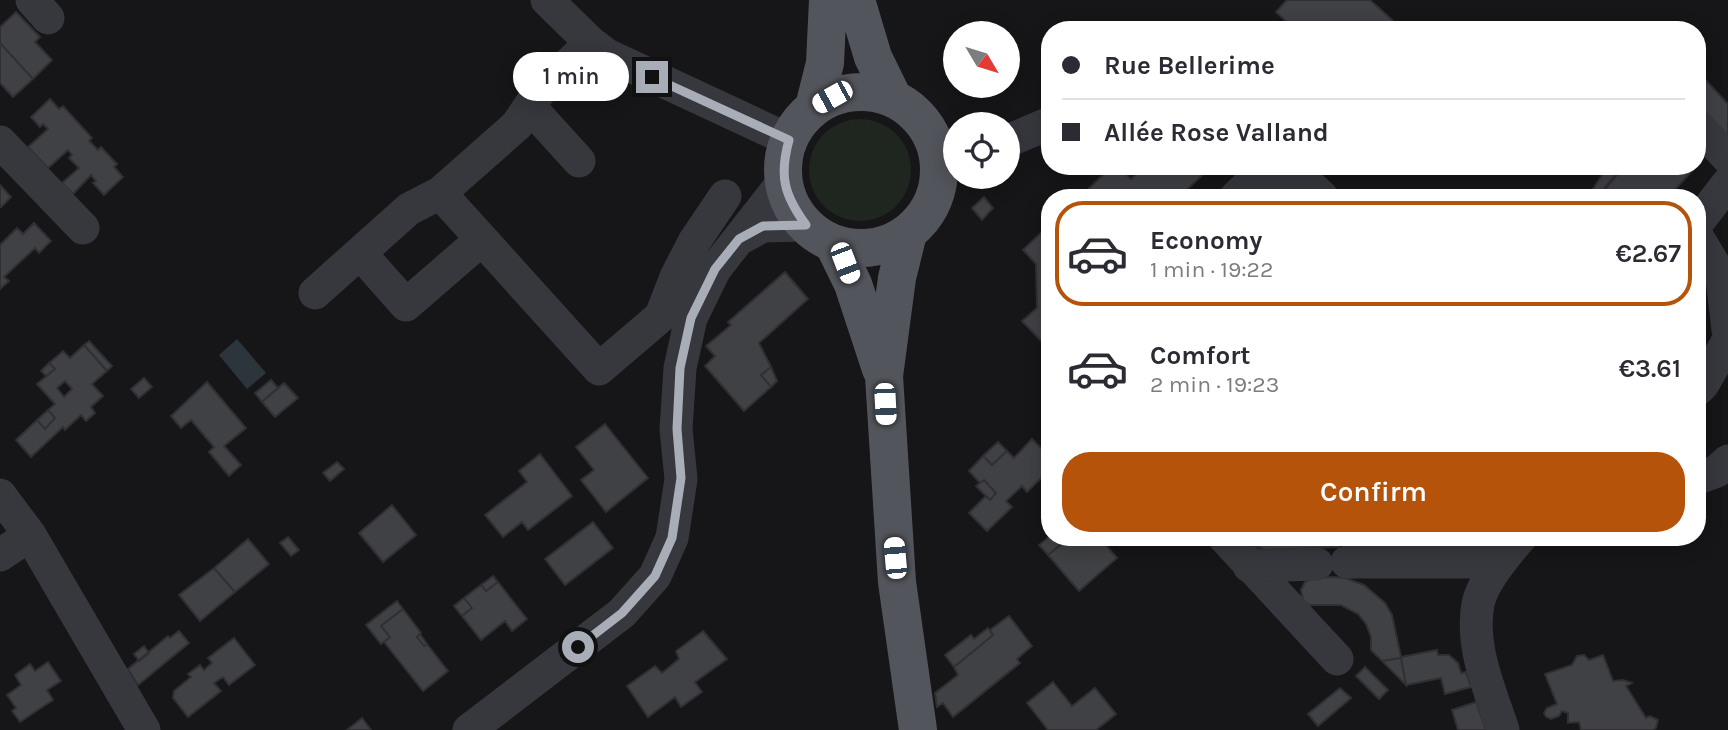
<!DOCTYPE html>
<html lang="en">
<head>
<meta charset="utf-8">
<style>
	:root { --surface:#fff; --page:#f2f2f3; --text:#2b2b33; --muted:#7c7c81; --line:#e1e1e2; --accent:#b45309 }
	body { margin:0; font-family:Karla,sans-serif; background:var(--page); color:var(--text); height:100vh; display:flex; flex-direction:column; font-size:26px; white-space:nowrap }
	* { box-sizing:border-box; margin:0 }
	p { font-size:23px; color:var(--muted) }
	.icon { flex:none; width:38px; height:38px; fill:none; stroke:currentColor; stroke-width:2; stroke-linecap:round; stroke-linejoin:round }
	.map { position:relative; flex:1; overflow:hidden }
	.side { position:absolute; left:1041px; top:189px; width:665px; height:357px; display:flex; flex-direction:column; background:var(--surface); border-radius:28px; box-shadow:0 4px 18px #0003 }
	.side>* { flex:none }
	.guide { position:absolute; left:1041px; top:21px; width:665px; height:154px; border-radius:28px; box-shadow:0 4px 18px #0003; display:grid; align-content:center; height:154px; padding:0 21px; background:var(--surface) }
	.needle { width:46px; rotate:128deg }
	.controls { position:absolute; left:943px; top:21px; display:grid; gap:14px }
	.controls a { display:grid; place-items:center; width:77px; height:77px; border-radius:50%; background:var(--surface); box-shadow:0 4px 18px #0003; font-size:35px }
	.end { position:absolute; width:32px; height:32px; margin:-16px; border:9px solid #a8adb8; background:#111; box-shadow:0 0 0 4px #111 }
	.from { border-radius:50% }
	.bubble { position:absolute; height:49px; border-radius:24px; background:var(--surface); box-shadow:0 4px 18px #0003; font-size:23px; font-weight:600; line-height:49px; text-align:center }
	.car { position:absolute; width:21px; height:42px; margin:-21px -10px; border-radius:9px; box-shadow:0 0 5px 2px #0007; background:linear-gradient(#fff 24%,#345 0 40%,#fff 0 76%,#345 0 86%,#fff 0) }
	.guide b { display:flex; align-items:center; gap:24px; height:66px; font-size:26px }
	.guide b+b { border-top:2px solid var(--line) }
	.guide i { width:18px; height:18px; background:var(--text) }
	ul { padding:12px 0 0; list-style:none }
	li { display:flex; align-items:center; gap:21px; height:105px; margin:0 14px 10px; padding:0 7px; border:4px solid transparent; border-radius:28px }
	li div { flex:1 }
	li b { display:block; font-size:26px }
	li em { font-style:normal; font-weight:600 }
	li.active { border-color:var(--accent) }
	li>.icon { width:63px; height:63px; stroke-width:1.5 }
	.cta { display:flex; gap:14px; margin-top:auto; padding:14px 21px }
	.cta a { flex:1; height:80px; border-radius:28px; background:var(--accent); color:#fff; font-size:28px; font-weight:600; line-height:80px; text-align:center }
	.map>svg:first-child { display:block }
</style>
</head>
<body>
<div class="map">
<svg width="1728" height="730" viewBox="0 0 1728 730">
	<rect width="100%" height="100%" fill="#161618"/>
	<path fill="#1e261f" d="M809 170a51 51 0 1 1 102 0a51 51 0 1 1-102 0Z"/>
	<path fill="#2c353c" d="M237 339 266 373 247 389 219 355Z"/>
	<path fill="#404145" stroke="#303034" stroke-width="2" fill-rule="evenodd" d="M1287 0H1370L1400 27 1397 30H1295L1276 12Z
		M16 12 40 37 35 42 52 60 33 79 0 43V27Z
		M1650 23 1657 30H1643Z
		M0 43 33 79 13 97 0 83Z
		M1698 72 1728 104V141L1698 109Z
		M50 99 59 109 63 106 92 138 89 141 98 150 101 147 117 164 114 167 123 177 104 195 93 183 96 181 91 175 73 194 62 183 79 168 69 158 72 155 68 150 48 168 28 147 48 129 43 124 40 127 31 117Z
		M1112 166H1118L1131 179 1145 166H1212L1178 198H1079Z
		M1608 166H1624L1606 186 1600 196 1602 198H1587Z
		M1624 166H1689L1693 170 1672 193 1670 198 1600 196Z
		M0 185 11 197 1 207 0 206Z
		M984 197 993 208 982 220 972 208Z
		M34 223 51 241 39 253 35 248 4 277 9 281 0 289V245L17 228 23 234Z
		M1050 224V350L1022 321 1037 308 1036 264 1023 250Z
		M785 272 808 299 759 343 771 367 761 375 771 387 744 411 705 366 715 356 706 346 731 325 728 322Z
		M89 341 112 366 107 371 84 345Z
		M84 345 107 371 92 384 103 396 91 407 95 413 86 421 81 415 65 430 63 427 31 457 16 440 37 420 45 429 55 418 48 410 55 404 37 384 55 369 49 363 63 351 70 358ZM65 381 72 389 64 397 57 388Z
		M49 363 55 369 46 376 41 371Z
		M771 367 777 381 771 387 761 375Z
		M144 378 152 387 139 398 131 389Z
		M271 380 278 388 262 402 255 393Z
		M207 382 246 428 224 446 241 465 229 476 209 452 214 447 191 420 181 428 171 416Z
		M284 383 298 398 275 417 262 402Z
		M48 410 55 418 45 429 37 420Z
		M605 424 648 478 606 512 581 480 594 470 576 447Z
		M1032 439 1050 457V469L1027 492 1022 486 1006 501 1012 507 987 531 969 513 986 496 990 500 996 493 984 480 980 483 969 471 983 456 992 465 1007 451 1014 458Z
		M998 442 1007 451 992 465 983 456Z
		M540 454 572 496 528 530 522 522 503 537 485 515 527 482 519 471Z
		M337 462 344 469 330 481 323 473Z
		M984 480 996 493 990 500 976 486Z
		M392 505 416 535 383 562 359 533Z
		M593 522 613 548 565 585 545 559Z
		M1050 536 1068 539 1048 555 1039 545Z
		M288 537 299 550 291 556 280 543Z
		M1069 537H1074L1080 544H1089L1099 537 1117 558 1079 591 1048 555Z
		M1074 537H1083L1089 544H1080Z
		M1238 537H1338L1339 547 1266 550 1246 543Z
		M248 539 269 564 235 592 214 568Z
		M214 568 235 592 200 621 179 595Z
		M493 576 498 582 486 591 481 585Z
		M1333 577 1345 578 1364 585 1385 603 1392 615 1401 657 1437 650 1438 655H1449L1458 663 1461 673 1466 672 1471 687 1445 694 1441 678 1406 685 1401 658 1382 661 1371 650V637L1366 624 1358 614 1341 605H1309L1303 600 1301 590 1305 582 1314 578Z
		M498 582 527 619 512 631 505 621 481 640 462 616 472 608 464 598 481 585 486 591Z
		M464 598 472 608 462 616 454 606Z
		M397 601 403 609 381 626 390 637 381 644 366 625Z
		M403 609 421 633 417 637 424 646 427 644 448 671 423 691 384 642 390 637 381 626Z
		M1009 616 1032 646 1017 659 1020 663 953 717 943 703 937 707 935 693 958 675 954 667 993 635 990 630Z
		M988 628 993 635 954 667 945 655 971 635 974 639Z
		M179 631 189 643 138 685 128 669 168 636 170 638Z
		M703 631 727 659 695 682 702 692 681 707 675 697 648 717 627 686 655 666 662 673 679 659 676 651Z
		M420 634 427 644 424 646 417 637Z
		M234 638 255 665 229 685 223 677 214 683 221 691 188 717 173 698 174 691 191 677 188 674 200 665 204 670 212 663 208 658Z
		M144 646 149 653 139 661 134 654Z
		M1584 655 1589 660 1603 655 1613 681 1623 680 1632 683 1626 686 1646 718 1650 716 1658 720 1656 728 1653 730H1581L1579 722 1568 723V713L1562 711 1559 716 1551 719 1546 717 1544 713 1547 708 1557 704 1545 674 1572 665 1577 656Z
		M1401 658 1406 685 1382 661Z
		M48 662 61 681 47 690 53 700 20 722 12 711 16 708 7 695 21 685 15 675 30 664 35 671Z
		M1365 667 1388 690 1379 699 1356 676Z
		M1053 682 1072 706 1095 688 1116 714 1096 730H1048L1027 703Z
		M1340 688 1351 698 1318 726 1308 714Z
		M1476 702 1486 730H1458L1452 710Z
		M362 718 371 730H347Z"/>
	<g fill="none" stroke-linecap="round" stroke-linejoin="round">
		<path stroke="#37383d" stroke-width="33" d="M32 0 48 18
			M547 0 591 43 607 55 789 140
			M591 43 539 92 517 125 440 193 599 369 661 316 676 277 694 242 725 196
			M530 107 579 161
			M1698 126 1728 158
			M1008 141 1050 123
			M0 142 83 228
			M939 159 956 156
			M1289 166 1323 198
			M1258 176 1278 198
			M1235 198 1268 166
			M1698 222 1728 183
			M1698 238 1722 278 1728 330
			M739 239 763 226 806 225
			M360 253 406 305 481 240
			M315 293 409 209 440 193
			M1698 389 1703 384 1728 341
			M1698 478 1717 471 1728 461
			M0 495 30 535 144 730
			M1224 537 1337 659
			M0 555 30 535
			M1347 562H1499
			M1249 566 1317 564
			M469 730 622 613 655 576 672 538 681 479 676 429 680 368 691 318 715 269 784 181
			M1503 730C1490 690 1470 647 1478 604 1482 582 1507 553 1521 537"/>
		<path stroke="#53555c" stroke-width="38" d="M856 0 873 57 893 98
			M783 170a78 78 0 1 1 156 0a78 78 0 1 1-156 0Z
			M814 107 825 63 828 0
			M908 233 897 278 884 376 897 582 918 730
			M833 243 853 284 881 369"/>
	</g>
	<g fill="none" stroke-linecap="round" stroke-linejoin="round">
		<path stroke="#a8adb8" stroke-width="9" d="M578 647 622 613 655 576 672 538 681 478 677 429 680 368 691 318 715 269 739 239 763 226 806 225C784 195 779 176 789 140L652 77"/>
	</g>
</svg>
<div class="controls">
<a><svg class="needle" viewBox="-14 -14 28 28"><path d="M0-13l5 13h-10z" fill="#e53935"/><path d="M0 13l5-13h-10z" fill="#7c7c81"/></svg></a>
<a><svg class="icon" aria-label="locate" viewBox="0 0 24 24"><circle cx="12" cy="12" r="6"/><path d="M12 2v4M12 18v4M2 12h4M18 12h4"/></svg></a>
</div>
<i class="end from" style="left:578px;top:647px"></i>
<i class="end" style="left:652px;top:77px"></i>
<div class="bubble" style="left:513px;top:52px;width:116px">1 min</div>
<i class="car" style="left:832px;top:97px;rotate:241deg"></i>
<i class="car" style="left:845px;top:263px;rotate:159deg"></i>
<i class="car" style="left:885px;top:404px;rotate:177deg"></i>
<i class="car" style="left:895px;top:558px;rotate:355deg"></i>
<div class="guide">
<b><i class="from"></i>Rue Bellerime</b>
<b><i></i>Allée Rose Valland</b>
</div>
<section class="side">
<ul>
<li class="active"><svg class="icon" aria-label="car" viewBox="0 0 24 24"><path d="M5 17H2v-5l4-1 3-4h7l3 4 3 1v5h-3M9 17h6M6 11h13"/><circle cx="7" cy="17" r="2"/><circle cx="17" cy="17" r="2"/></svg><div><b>Economy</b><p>1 min · 19:22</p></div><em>€2.67</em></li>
<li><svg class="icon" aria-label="car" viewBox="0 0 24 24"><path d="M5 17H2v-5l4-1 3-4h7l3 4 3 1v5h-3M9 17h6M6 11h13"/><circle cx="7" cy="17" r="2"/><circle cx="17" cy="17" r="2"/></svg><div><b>Comfort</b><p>2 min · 19:23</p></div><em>€3.61</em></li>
</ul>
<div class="cta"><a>Confirm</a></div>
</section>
</div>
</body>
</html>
